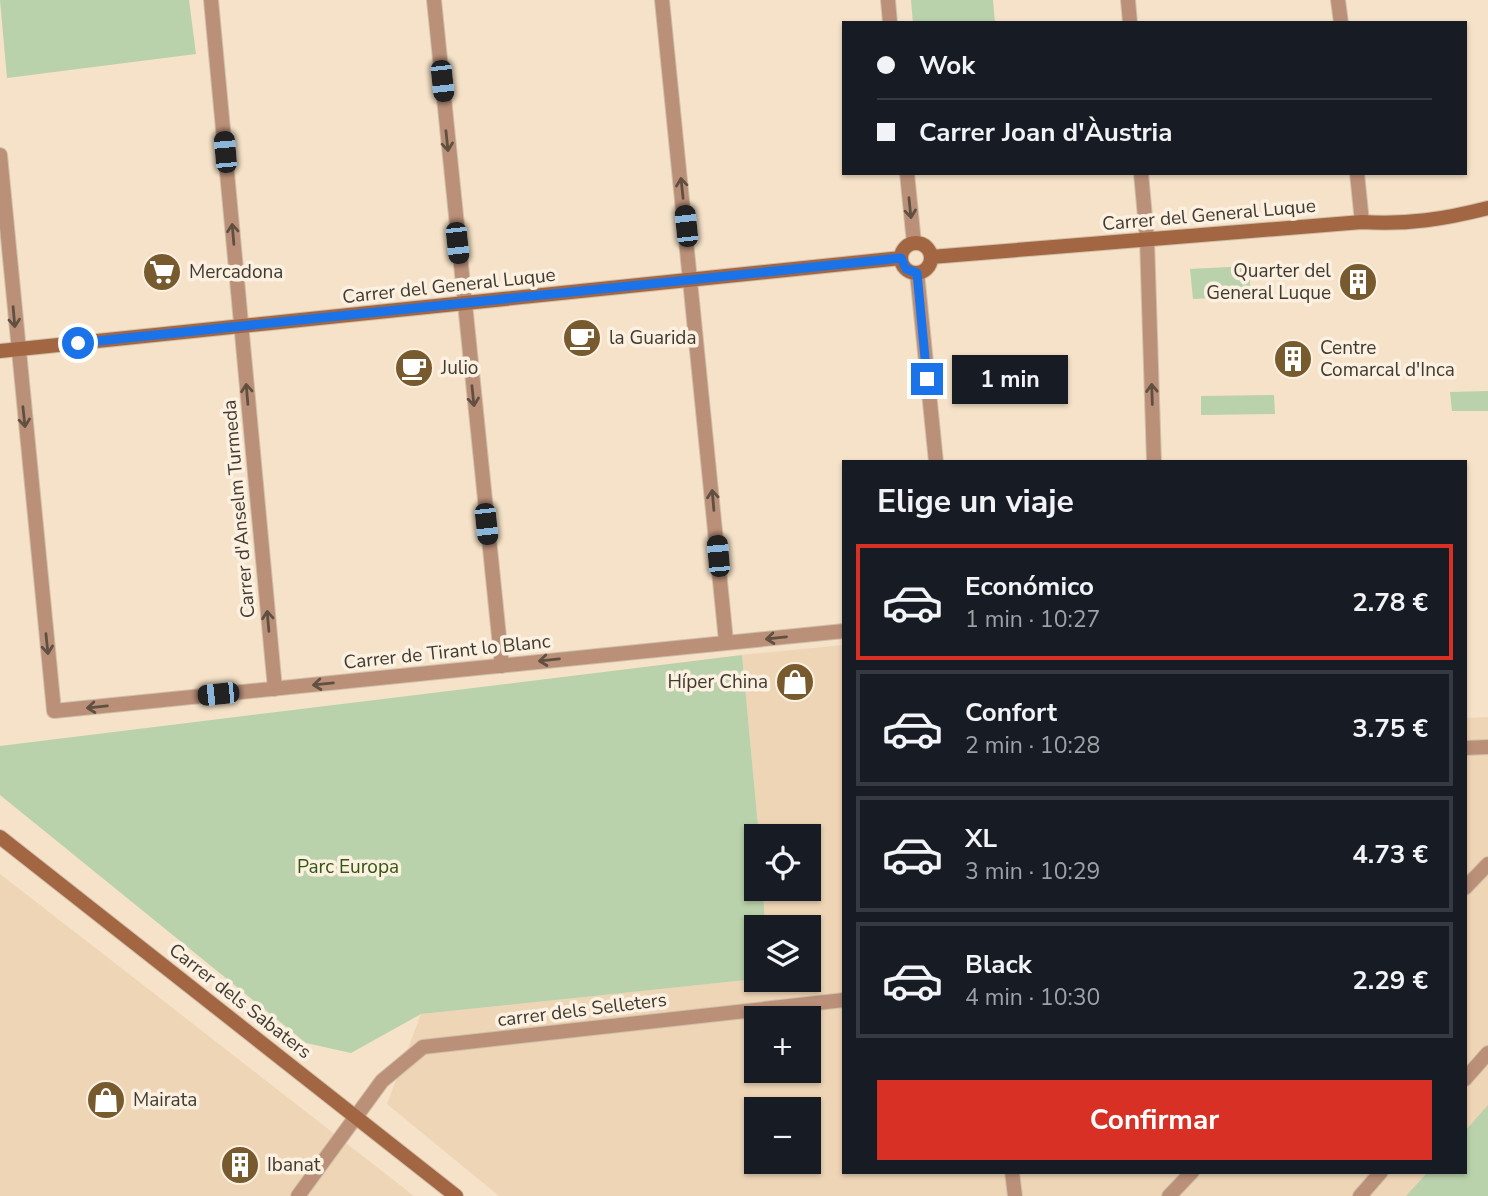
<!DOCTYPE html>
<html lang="es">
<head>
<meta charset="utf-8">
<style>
	:root { --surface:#171b24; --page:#242831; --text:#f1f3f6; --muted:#9ea1a6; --line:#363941; --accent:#d93025 }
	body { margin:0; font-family:"Nunito Sans",sans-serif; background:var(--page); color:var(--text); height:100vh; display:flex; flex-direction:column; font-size:26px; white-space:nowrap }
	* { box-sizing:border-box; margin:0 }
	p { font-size:23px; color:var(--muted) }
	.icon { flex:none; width:38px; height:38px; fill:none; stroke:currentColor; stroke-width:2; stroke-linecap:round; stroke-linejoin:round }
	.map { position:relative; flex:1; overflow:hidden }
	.drawer { position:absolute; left:842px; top:460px; width:625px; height:714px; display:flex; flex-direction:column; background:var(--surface); border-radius:0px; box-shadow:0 2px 5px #0004 }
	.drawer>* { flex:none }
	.banner { position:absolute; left:842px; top:21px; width:625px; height:154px; border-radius:0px; box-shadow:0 2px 5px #0004; display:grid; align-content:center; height:154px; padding:0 35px; background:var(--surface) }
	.tools { position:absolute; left:744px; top:824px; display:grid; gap:14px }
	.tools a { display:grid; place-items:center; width:77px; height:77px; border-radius:0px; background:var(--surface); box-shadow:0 2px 5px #0004; font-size:35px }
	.end { position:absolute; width:32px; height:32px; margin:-16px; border:9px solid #1a73e8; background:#fff; box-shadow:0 0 0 4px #fff }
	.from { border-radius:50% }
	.bubble { position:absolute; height:49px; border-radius:0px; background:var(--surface); box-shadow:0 2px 5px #0004; font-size:23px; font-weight:700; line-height:49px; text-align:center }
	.car { position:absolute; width:21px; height:42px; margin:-21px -10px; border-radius:9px; box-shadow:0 0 5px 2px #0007; background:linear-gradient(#222 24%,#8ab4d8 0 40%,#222 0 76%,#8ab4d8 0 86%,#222 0) }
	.banner b { display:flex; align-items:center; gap:24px; height:66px; font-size:26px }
	.banner b+b { border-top:2px solid var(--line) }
	.banner i { width:18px; height:18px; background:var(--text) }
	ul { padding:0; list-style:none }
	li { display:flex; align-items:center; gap:21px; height:116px; margin:0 14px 10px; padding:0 21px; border:4px solid var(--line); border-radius:0px }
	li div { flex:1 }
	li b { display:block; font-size:26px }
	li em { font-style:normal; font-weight:700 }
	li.active { border-color:var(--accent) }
	li>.icon { width:63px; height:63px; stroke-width:1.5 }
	h2 { padding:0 35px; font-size:32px; line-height:84px }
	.cta { display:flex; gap:14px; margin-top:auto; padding:14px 35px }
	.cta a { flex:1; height:80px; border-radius:0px; background:var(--accent); color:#fff; font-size:28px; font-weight:700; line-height:80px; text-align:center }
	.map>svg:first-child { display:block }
</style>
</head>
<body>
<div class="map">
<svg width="1488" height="1196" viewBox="0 0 1488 1196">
	<rect width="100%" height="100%" fill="#f5e2c8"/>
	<path fill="#eed5b6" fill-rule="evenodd" d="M843 645 844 1172H1465V718L1488 717V1196H499L387 1104 421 1014 756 979 808 980V928L765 927 763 889H808V836H759L742 655ZM756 1018H808V1071H756ZM756 1110H808V1162H756Z
		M0 874 138 981 414 1196H0Z"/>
	<path fill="#b9d2ab" d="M0 0H189L196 54 7 78Z
		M911 0H993L995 23H913Z
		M1250 266V296L1193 299 1190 269Z
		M1488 391V411H1452L1450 392Z
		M1274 395 1275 414 1201 415V396Z
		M742 655 759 836H756V889H763L765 927 756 928V979L421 1014 351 1053 306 1043 0 795V746Z
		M1488 1105V1196H1406L1427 1173 1465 1172V1131Z"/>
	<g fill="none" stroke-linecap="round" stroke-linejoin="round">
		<defs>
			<path id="street" d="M211 0 275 689
				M434 0 502 666
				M662 0 726 641
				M888 0 890 23
				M1128 0 1130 23
				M1338 0 1341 23
				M0 155 54 711 844 631
				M907 173 914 243
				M1141 173 1147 239 1154 462
				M1357 173 1362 222
				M917 273 936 462
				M1465 748 1488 747
				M1465 888 1488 864
				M1465 1079 1488 1053
				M1012 1172 1015 1196
				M298 1196 382 1081 423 1047 844 1000
				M1169 1196 1192 1172
				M1360 1196 1381 1172"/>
			<path id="secondary" d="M901 258a15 15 0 1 1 30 0a15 15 0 1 1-30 0Z
				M931 257 1362 222C1407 225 1445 219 1488 208
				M0 351 901 258
				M0 837 456 1196"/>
		</defs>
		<use href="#street" stroke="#d1c0aa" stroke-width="16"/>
		<use href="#secondary" stroke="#d1c0aa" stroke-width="16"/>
		<use href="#street" stroke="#bb9079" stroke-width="14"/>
		<use href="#secondary" stroke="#a36643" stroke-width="14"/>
	</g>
	<defs><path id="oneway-shaft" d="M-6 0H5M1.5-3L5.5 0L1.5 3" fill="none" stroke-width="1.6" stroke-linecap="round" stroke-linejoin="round" transform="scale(1.75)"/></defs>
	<g stroke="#605042">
		<use href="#oneway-shaft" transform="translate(447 141) rotate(84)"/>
		<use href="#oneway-shaft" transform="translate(682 188) rotate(-96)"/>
		<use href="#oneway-shaft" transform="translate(910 208) rotate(84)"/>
		<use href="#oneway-shaft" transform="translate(233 234) rotate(-95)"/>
		<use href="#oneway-shaft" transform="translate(14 317) rotate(85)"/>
		<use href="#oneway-shaft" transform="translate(247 394) rotate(-95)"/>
		<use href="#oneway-shaft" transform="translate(1152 394) rotate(-92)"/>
		<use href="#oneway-shaft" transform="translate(473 396) rotate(84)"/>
		<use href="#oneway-shaft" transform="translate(24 417) rotate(84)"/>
		<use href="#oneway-shaft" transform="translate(713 500) rotate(-95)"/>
		<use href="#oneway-shaft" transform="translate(268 621) rotate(-95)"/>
		<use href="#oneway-shaft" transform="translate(776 638) rotate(174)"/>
		<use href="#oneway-shaft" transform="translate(47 644) rotate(84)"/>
		<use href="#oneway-shaft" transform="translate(549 660) rotate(174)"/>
		<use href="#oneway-shaft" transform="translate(323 684) rotate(174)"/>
		<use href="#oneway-shaft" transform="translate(97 707) rotate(174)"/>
	</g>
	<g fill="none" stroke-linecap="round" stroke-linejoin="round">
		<path stroke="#1a73e8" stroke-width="9" d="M78 343 901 258 906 269 917 273 927 379"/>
	</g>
	<defs>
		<symbol id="supermarket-disc" viewBox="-11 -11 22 22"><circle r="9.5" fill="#775b2e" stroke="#fcf0e1"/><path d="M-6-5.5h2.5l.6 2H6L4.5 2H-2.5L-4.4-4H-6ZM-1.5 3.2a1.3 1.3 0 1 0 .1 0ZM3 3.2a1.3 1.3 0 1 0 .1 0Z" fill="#fff"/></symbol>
		<symbol id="building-disc" viewBox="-11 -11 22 22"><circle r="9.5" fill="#775b2e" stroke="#fcf0e1"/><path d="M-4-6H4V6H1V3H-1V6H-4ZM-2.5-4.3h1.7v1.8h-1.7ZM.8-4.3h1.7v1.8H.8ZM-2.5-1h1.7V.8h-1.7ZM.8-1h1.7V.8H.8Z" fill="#fff"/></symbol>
		<symbol id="cafe-disc" viewBox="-11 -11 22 22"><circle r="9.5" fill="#775b2e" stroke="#fcf0e1"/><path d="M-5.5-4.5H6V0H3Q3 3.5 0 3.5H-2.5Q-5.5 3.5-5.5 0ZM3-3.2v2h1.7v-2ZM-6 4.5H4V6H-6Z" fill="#fff"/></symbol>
		<symbol id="shop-disc" viewBox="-11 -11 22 22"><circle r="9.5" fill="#775b2e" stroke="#fcf0e1"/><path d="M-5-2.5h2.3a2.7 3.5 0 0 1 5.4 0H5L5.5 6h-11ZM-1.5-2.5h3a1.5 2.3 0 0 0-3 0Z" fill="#fff"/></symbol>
	</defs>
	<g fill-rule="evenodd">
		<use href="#supermarket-disc" x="140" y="250" width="44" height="44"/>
		<use href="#building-disc" x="1336" y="260" width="44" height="44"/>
		<use href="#cafe-disc" x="560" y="316" width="44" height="44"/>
		<use href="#building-disc" x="1271" y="337" width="44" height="44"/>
		<use href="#cafe-disc" x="392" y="346" width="44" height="44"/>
		<use href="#shop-disc" x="773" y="660" width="44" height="44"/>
		<use href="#shop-disc" x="84" y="1078" width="44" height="44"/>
		<use href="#building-disc" x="218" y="1143" width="44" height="44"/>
	</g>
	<g text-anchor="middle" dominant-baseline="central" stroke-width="7" stroke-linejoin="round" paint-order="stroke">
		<g font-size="19" fill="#413a30" stroke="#fcf0e1">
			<text transform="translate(1209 215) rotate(-5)">Carrer del General Luque</text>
			<text transform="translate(449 286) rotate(-6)">Carrer del General Luque</text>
			<text transform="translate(239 509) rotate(-95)">Carrer d'Anselm Turmeda</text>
			<text transform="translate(447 652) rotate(-6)">Carrer de Tirant lo Blanc</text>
			<text transform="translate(240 1001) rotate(38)">Carrer dels Sabaters</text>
			<text transform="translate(582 1010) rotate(-7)">carrer dels Selleters</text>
		</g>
		<g font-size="19" fill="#413a30" stroke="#fcf0e1" text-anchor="start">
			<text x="1331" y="271" text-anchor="end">Quarter del<tspan x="1331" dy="22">General Luque</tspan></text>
			<text x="189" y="272">Mercadona</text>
			<text x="609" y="338">la Guarida</text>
			<text x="1320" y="348">Centre<tspan x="1320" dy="22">Comarcal d'Inca</tspan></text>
			<text x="441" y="368">Julio</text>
			<text x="768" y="682" text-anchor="end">Híper China</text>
			<text x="133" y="1100">Mairata</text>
			<text x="267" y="1165">Ibanat</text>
		</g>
		<g font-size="19" fill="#30570f" stroke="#fcf0e1">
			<text x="348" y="867">Parc Europa</text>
		</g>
	</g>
</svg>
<div class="tools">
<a><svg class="icon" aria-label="locate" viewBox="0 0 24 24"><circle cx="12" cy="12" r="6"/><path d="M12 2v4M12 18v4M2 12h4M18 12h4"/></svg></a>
<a><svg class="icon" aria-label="layers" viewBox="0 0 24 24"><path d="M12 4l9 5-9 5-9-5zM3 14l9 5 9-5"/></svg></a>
<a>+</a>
<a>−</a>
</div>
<i class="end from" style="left:78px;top:343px"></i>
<i class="end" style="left:927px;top:379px"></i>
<div class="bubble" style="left:952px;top:355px;width:116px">1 min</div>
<i class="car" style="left:442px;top:81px;rotate:174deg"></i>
<i class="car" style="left:225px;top:152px;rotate:355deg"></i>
<i class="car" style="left:686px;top:226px;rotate:354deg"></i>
<i class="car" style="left:457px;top:243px;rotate:174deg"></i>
<i class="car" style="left:486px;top:524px;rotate:174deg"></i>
<i class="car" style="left:718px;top:556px;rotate:355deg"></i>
<i class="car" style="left:218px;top:694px;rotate:264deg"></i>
<div class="banner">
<b><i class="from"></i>Wok</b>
<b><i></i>Carrer Joan d'Àustria</b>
</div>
<section class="drawer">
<h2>Elige un viaje</h2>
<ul>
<li class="active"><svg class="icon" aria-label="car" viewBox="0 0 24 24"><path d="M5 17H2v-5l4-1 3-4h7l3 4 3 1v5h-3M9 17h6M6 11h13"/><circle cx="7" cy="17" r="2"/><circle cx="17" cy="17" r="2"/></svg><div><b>Económico</b><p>1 min · 10:27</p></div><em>2.78 €</em></li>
<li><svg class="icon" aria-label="car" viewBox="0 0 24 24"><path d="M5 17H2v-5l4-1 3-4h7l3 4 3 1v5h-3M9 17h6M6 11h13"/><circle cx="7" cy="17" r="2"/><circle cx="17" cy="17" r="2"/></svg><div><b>Confort</b><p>2 min · 10:28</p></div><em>3.75 €</em></li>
<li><svg class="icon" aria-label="car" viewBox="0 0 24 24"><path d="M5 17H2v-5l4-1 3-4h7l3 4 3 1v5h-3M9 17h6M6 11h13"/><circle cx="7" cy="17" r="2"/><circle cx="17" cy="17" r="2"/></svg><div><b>XL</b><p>3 min · 10:29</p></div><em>4.73 €</em></li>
<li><svg class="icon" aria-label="car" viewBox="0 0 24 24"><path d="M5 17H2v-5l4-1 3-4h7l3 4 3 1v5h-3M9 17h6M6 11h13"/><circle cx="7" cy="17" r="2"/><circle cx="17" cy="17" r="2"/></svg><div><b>Black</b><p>4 min · 10:30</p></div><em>2.29 €</em></li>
</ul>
<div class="cta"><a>Confirmar</a></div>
</section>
</div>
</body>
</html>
